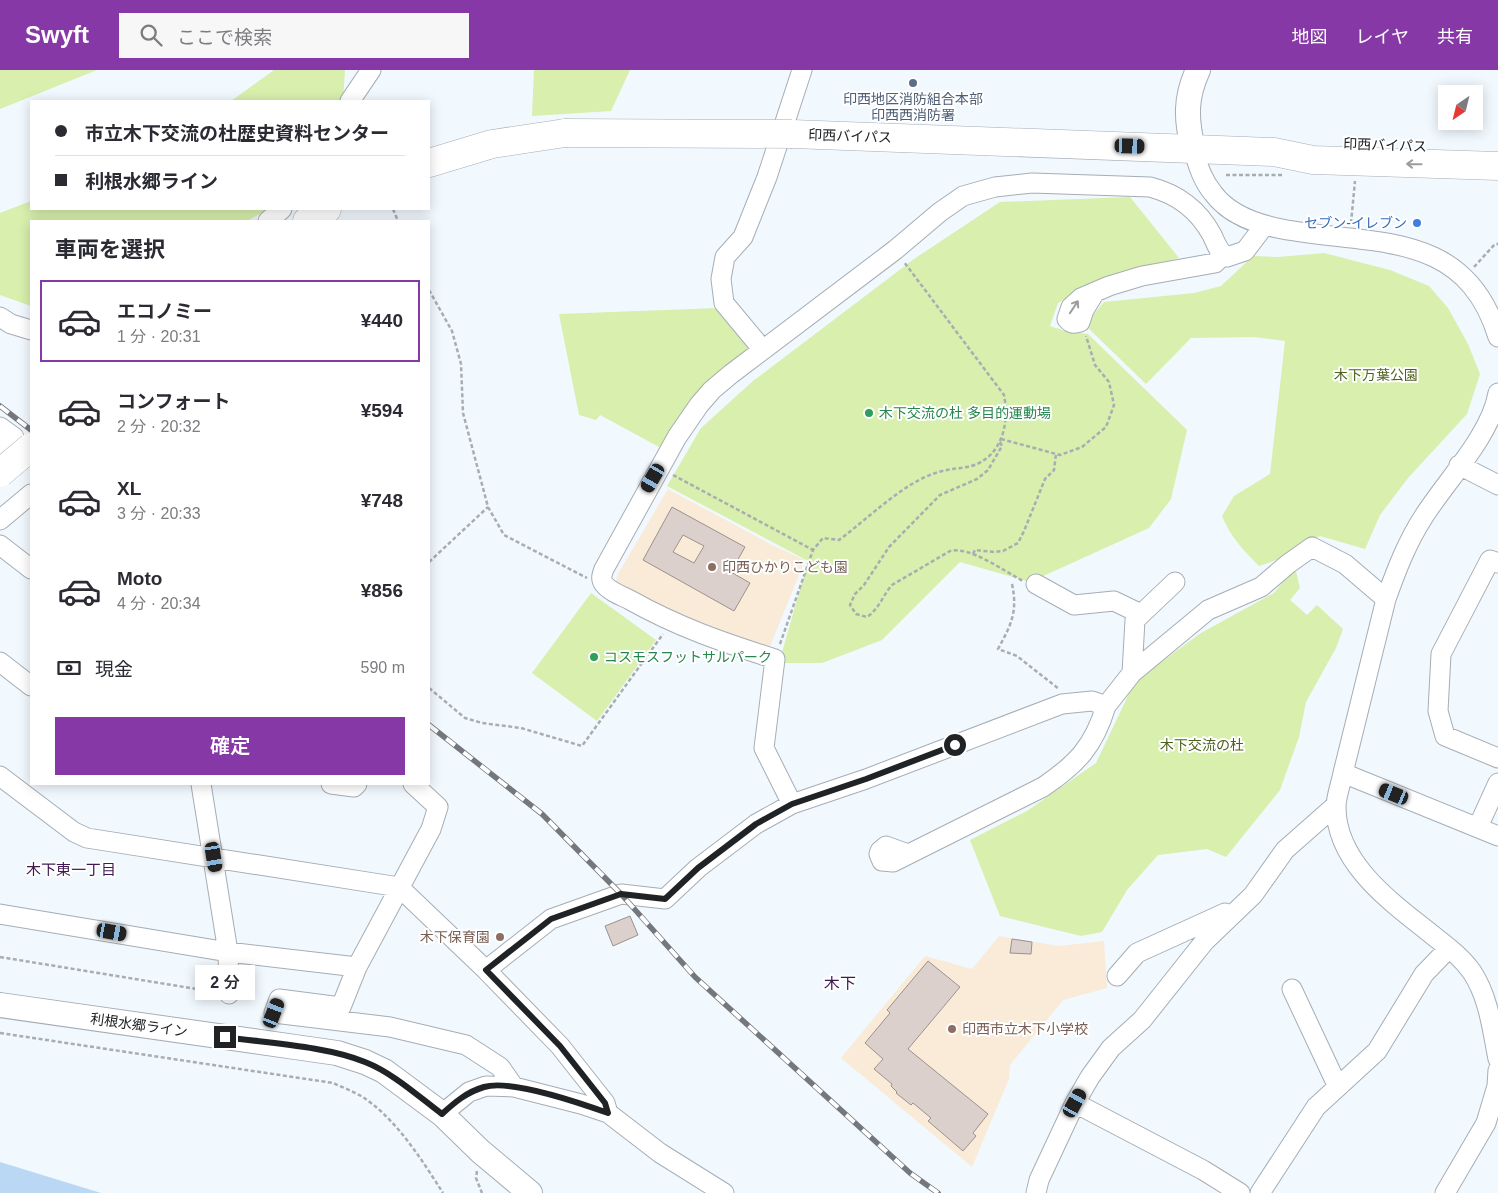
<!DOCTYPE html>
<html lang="ja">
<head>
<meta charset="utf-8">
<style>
	:root { --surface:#fff; --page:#f7f7f7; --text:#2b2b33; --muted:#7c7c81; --line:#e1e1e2; --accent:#8738a7 }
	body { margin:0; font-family:Helvetica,"Noto Sans JP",sans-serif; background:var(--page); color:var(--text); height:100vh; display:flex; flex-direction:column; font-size:19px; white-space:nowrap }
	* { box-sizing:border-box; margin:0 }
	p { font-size:16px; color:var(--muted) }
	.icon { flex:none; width:28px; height:28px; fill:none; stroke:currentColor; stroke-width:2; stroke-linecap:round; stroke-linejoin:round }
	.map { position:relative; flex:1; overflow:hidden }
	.side { position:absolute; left:30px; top:150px; width:400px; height:565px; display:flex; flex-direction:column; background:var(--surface); border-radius:0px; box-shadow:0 2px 12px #0003 }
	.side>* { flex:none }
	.hud { position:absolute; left:30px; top:30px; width:400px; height:110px; border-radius:0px; box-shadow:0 2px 12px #0003; display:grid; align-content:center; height:110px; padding:0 25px; background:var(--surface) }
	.needle { width:32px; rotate:215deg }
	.fabs { position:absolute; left:1438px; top:15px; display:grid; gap:10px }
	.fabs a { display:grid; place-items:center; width:45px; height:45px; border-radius:0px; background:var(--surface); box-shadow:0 2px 12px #0003; font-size:25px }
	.end { position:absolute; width:22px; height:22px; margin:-11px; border:6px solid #202326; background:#fff; box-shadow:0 0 0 2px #fff }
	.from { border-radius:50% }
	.bubble { position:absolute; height:35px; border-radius:0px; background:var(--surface); box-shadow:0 2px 12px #0003; font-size:16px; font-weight:600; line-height:35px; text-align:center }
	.car { position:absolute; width:15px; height:30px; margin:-15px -8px; border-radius:6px; box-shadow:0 0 4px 1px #0007; background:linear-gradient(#222 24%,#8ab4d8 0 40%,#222 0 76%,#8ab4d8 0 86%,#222 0) }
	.hud b { display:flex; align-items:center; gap:18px; height:48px; font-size:19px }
	.hud b+b { border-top:1px solid var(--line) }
	.hud i { width:12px; height:12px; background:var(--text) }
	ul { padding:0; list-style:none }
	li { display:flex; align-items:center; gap:15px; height:82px; margin:0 10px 8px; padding:0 15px; border:2px solid transparent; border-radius:0px }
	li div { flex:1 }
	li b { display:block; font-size:19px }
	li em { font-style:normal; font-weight:600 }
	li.on { border-color:var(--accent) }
	li>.icon { width:45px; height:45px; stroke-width:1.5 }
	h2 { padding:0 25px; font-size:22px; line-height:60px }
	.pay { display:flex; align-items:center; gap:12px; height:55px; padding:0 25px; font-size:19px }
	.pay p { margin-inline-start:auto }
	.cta { display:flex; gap:10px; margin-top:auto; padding:10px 25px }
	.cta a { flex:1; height:58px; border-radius:0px; background:var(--accent); color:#fff; font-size:20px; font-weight:600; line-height:58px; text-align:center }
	header { display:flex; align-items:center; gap:30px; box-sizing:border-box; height:70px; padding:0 25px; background:var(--accent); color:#fff }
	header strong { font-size:24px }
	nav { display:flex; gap:28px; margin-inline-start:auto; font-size:18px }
	.search { width:350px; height:45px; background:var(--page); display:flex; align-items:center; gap:12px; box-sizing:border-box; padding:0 18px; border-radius:0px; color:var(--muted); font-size:19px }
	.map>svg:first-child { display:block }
</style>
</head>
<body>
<header>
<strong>Swyft</strong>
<div class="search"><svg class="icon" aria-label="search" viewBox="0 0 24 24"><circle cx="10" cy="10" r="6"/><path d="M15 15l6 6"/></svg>ここで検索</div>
<nav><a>地図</a><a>レイヤ</a><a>共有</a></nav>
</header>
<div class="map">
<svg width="1498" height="1123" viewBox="0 0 1498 1123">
	<rect width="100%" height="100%" fill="#f1f8fe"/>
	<path fill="#f9ebd7" d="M668 419 774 476 805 490 769 579 722 566 617 515 616 511 618 504Z
		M999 866 1059 876 1104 871 1107 918 1063 930 1010 995 1009 1009 972 1097 841 988 925 886 972 899Z"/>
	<path fill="#d8efad" d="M0 0H97L0 39Z
		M274 0H345L343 31H231Z
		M534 0H630L611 41 532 46Z
		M1130 127 1179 188 1097 211 1058 233 1050 256 1065 261 1088 264 1187 360 1171 429 1149 458 1030 512 960 492 882 570 822 593H779L808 491 667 416 701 358 753 311 914 189 1000 132Z
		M31 131V139H269L247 151H31V236L0 225V143Z
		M1324 183 1390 200 1429 216 1448 238 1468 274 1480 304 1467 344 1408 408 1380 445 1365 479 1320 466 1279 489 1259 496C1243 480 1230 466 1222 446L1234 426 1270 404 1285 271 1254 267 1191 268 1146 314 1085 255 1104 232 1194 223 1221 216 1253 186 1278 187Z
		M718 238 753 280 661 378 600 345 596 350 579 345 559 244Z
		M1295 497 1300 518 1290 530 1307 545 1317 535 1343 559 1336 578 1306 632 1299 667 1280 720 1226 787 1207 779 1158 785 1127 820 1102 862 1081 866 1000 846 970 770 1027 741 1096 693 1135 611 1201 563 1274 523Z
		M591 523 656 570 597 651 532 603Z"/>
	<path fill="#bad7f4" d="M0 1092 101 1123H0Z"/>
	<path fill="#dbd0cb" stroke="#9c918d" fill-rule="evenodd" d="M672 437 745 477 731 502 750 513 734 541 643 490ZM683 465 704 476 694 493 673 482Z
		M630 846 638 865 613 876 605 856Z
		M1012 869 1032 872 1031 884 1010 883Z
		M928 891 960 917 908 979 988 1044 973 1063 976 1066 963 1081 928 1051 931 1048 913 1033 911 1035 896 1023 897 1022 891 1016 892 1014 874 999 883 989 865 973 890 943 887 940Z"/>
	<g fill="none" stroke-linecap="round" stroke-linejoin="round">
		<defs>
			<path id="minor" d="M350 31 371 0
				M1193 79C1198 95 1202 110 1213 123 1229 145 1256 154 1282 159 1371 176 1465 158 1498 267
				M268 151 282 139
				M1095 222 1084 240 1080 252C1074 254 1071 254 1067 249L1071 237 1081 228 1109 216 1142 206 1215 193 1223 185
				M0 247 11 254 31 260
				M763 280 724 233 721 209 725 187 743 167 767 107 802 0
				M0 357 14 367 0 379
				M1459 395 1498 415
				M0 450 31 424
				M0 475 31 499
				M1498 493 1490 490 1441 584 1438 641 1445 666 1498 688
				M1036 514 1074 535 1114 531 1141 544
				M0 592 31 616
				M1132 603 1135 550 1175 512
				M1343 703 1386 529C1396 501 1407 472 1424 446 1447 410 1491 365 1498 323
				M0 706 74 762 87 768 399 817 486 900 560 976 605 1033 608 1043
				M201 714 228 882 229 924
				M331 714 354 717 357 714
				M413 714 438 737 431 759 357 897 341 937 279 929 274 943 390 957 466 975 500 997 514 1017
				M792 734 764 678 775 589C722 572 678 557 630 530 622 526 609 521 604 514 600 509 602 504 604 499L677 367 699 335 712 320 731 304 895 180 940 142 963 126 995 117 1032 113 1150 117C1177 124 1198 139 1212 165 1216 173 1218 182 1227 187L1245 181 1264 156
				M1478 757 1498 713
				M1498 766 1343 703C1341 714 1336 726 1336 737 1336 793 1391 832 1430 863 1445 875 1461 886 1472 902 1489 928 1492 959 1498 989
				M908 784 886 776 880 781 879 784 882 791 893 792 1043 717C1077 694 1094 676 1106 636
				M0 844 228 882 357 897
				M486 900 551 849 621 824 665 829 698 798 756 754 792 734 866 709 1062 634 1092 631 1106 636 1132 603 1208 540 1261 517 1288 494 1312 477 1345 494 1386 529
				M1117 906 1137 883 1225 843
				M1292 919 1338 1017
				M1075 1033 1203 1100 1240 1123
				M442 1044 469 1022 486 1016 514 1017 581 1034 608 1043 660 1083 724 1123
				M1036 1123 1039 1110 1075 1033 1090 1007 1111 978 1142 950 1204 872 1253 825 1285 780 1336 735
				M1260 1123 1316 1037 1377 981 1424 904 1449 878
				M1445 1123 1486 1053 1497 1016 1498 1000"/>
			<path id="major" d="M1193 79C1186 49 1185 28 1198 0
				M0 935 295 977 337 983 365 992 384 1001 442 1044 480 1081 530 1123"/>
			<path id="highway" d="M792 64 1274 82 1313 90 1498 96
				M429 93 492 74 565 63
				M307 151 327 139"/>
		</defs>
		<use href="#minor" stroke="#a6adb5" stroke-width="21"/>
		<use href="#major" stroke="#a6adb5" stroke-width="26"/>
		<use href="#highway" stroke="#a6adb5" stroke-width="29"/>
		<path stroke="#a8adb2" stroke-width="2.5" stroke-dasharray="4 2.5" stroke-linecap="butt" d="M1226 105H1282
			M393 139 398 151
			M1351 153 1355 111
			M1474 197 1495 174H1498
			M429 220 452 261 461 294 463 343 488 437 504 465 587 508
			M1001 369 1060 385 1082 377 1106 357 1114 335 1109 312 1095 295 1086 266
			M1000 372 1002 376 988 400 977 409 940 425 889 477 864 515 855 524 850 535 856 544 867 547C879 539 883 525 892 515L950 481C970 476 1004 501 1023 511
			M673 405 813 480
			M973 484 975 480 994 482 1003 481 1018 473 1024 461 1045 409 1054 400 1056 384
			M429 492 488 437
			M1012 514C1018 542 1011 555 998 579L1017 586 1059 619
			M780 574 813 480 823 468 839 470C863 452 886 430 912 414 922 408 935 402 947 400 957 398 968 398 977 394 1004 382 1009 350 1004 325L904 192
			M429 618 465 648 482 653 521 658 582 676 663 564
			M0 887 215 922
			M0 963 333 1013C342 1017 352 1021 361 1026 395 1047 422 1090 443 1123
			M477 1101 476 1108 482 1123"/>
		<use href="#minor" stroke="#fff" stroke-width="19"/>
		<use href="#major" stroke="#fff" stroke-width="24"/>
		<use href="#highway" stroke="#fff" stroke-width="28"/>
		<defs>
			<path id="rail" d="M0 336 31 360
				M429 655 542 744 621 824 695 907 910 1103 938 1123"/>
		</defs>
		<use href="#rail" stroke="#74787c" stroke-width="5.5"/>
		<use href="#rail" stroke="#fff" stroke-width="4" stroke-dasharray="11" stroke-linecap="butt"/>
		<defs>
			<path id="highway-bridge" d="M565 63 792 64
				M0 403 31 377"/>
		</defs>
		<use href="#highway-bridge" stroke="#a6adb5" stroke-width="29" stroke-linecap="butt"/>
		<use href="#highway-bridge" stroke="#fff" stroke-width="28"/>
	</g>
	<defs><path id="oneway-shaft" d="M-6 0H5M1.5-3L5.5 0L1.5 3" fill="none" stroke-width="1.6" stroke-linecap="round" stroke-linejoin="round" transform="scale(1.25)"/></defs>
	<g stroke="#9b9c9d">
		<use href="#oneway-shaft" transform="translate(1414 94) rotate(-179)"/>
		<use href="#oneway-shaft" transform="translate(1074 237) rotate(-56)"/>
	</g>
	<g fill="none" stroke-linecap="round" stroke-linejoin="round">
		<path stroke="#202326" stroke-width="6" d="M225 967C266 973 327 976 365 992 393 1003 418 1026 442 1044 455 1032 467 1022 484 1017 511 1009 580 1033 608 1043L605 1033 560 976 486 900 551 849 621 824 665 829 698 798 756 754 792 734 866 709 955 675"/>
	</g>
	<circle fill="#5c6f8a" stroke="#fff" stroke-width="2" cx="913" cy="13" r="5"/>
	<circle fill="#3f7fe0" stroke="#fff" stroke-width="2" cx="1417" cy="153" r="5"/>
	<g fill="#2e9e5b" stroke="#fff" stroke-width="2">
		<circle cx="869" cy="343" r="5"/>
		<circle cx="594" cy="587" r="5"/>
	</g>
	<g fill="#8d6e63" stroke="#fff" stroke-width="2">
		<circle cx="712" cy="497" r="5"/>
		<circle cx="500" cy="867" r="5"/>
		<circle cx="952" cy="959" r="5"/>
	</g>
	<g text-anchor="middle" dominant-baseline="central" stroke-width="4" stroke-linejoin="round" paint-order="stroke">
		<g font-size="14" fill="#4e5e75" stroke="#fff">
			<text x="913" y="29">印西地区消防組合本部<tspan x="913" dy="16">印西西消防署</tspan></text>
		</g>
		<g font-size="14" fill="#202326" stroke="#fff">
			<text transform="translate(850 66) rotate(2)">印西バイパス</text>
			<text transform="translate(1385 75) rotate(2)">印西バイパス</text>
			<text transform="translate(139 955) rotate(8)">利根水郷ライン</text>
		</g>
		<g font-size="14" fill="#366cbe" stroke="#fff" text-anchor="end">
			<text x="1407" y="153">セブン-イレブン</text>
		</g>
		<g font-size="14" fill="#4d601d" stroke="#fff">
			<text x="1376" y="305">木下万葉公園</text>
			<text x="1202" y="675">木下交流の杜</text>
		</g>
		<g font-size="14" fill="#27864d" stroke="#fff" text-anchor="start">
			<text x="879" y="343">木下交流の杜 多目的運動場</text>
			<text x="604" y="587">コスモスフットサルパーク</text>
		</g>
		<g font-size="14" fill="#785e54" stroke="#fff" text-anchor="start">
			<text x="722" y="497">印西ひかりこども園</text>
			<text x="490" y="867" text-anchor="end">木下保育園</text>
			<text x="962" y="959">印西市立木下小学校</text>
		</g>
		<g font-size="15" fill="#3f194f" stroke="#fff">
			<text x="71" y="799">木下東一丁目</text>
		</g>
		<g font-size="16" fill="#3f194f" stroke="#fff">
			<text x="840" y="913">木下</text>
		</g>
	</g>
</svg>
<div class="fabs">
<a><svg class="needle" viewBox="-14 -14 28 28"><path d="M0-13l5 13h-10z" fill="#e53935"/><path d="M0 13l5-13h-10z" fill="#7c7c81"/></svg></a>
</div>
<i class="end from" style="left:955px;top:675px"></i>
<i class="end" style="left:225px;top:967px"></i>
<div class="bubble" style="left:195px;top:895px;width:60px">2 分</div>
<i class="car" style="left:1130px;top:76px;rotate:92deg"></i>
<i class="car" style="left:653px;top:408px;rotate:210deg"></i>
<i class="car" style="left:1394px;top:724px;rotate:292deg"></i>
<i class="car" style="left:214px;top:787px;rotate:171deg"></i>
<i class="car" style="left:112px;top:862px;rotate:100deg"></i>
<i class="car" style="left:274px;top:943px;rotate:21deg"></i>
<i class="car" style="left:1075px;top:1033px;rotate:29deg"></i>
<div class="hud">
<b><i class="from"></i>市立木下交流の杜歴史資料センター</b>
<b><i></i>利根水郷ライン</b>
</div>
<section class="side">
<h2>車両を選択</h2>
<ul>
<li class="on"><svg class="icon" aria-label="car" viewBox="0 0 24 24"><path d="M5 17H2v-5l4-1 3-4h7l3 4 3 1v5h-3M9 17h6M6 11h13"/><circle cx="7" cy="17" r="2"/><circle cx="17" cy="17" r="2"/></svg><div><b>エコノミー</b><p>1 分 · 20:31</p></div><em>¥440</em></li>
<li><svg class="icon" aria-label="car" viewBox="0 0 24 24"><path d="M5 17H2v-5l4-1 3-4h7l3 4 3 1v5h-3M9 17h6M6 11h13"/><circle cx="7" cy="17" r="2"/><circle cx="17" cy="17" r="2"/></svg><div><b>コンフォート</b><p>2 分 · 20:32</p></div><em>¥594</em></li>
<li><svg class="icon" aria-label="car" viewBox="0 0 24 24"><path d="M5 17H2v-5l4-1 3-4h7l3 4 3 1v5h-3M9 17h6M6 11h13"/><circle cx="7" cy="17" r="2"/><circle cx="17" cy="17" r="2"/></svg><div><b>XL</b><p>3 分 · 20:33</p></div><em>¥748</em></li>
<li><svg class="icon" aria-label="car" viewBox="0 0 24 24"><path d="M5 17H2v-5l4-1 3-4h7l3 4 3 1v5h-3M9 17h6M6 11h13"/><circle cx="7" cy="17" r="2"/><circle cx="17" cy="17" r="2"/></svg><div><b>Moto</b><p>4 分 · 20:34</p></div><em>¥856</em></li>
</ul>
<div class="pay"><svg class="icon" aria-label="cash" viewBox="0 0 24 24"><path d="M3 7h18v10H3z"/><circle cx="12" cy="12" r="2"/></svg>現金<p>590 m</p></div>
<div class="cta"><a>確定</a></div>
</section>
</div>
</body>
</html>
